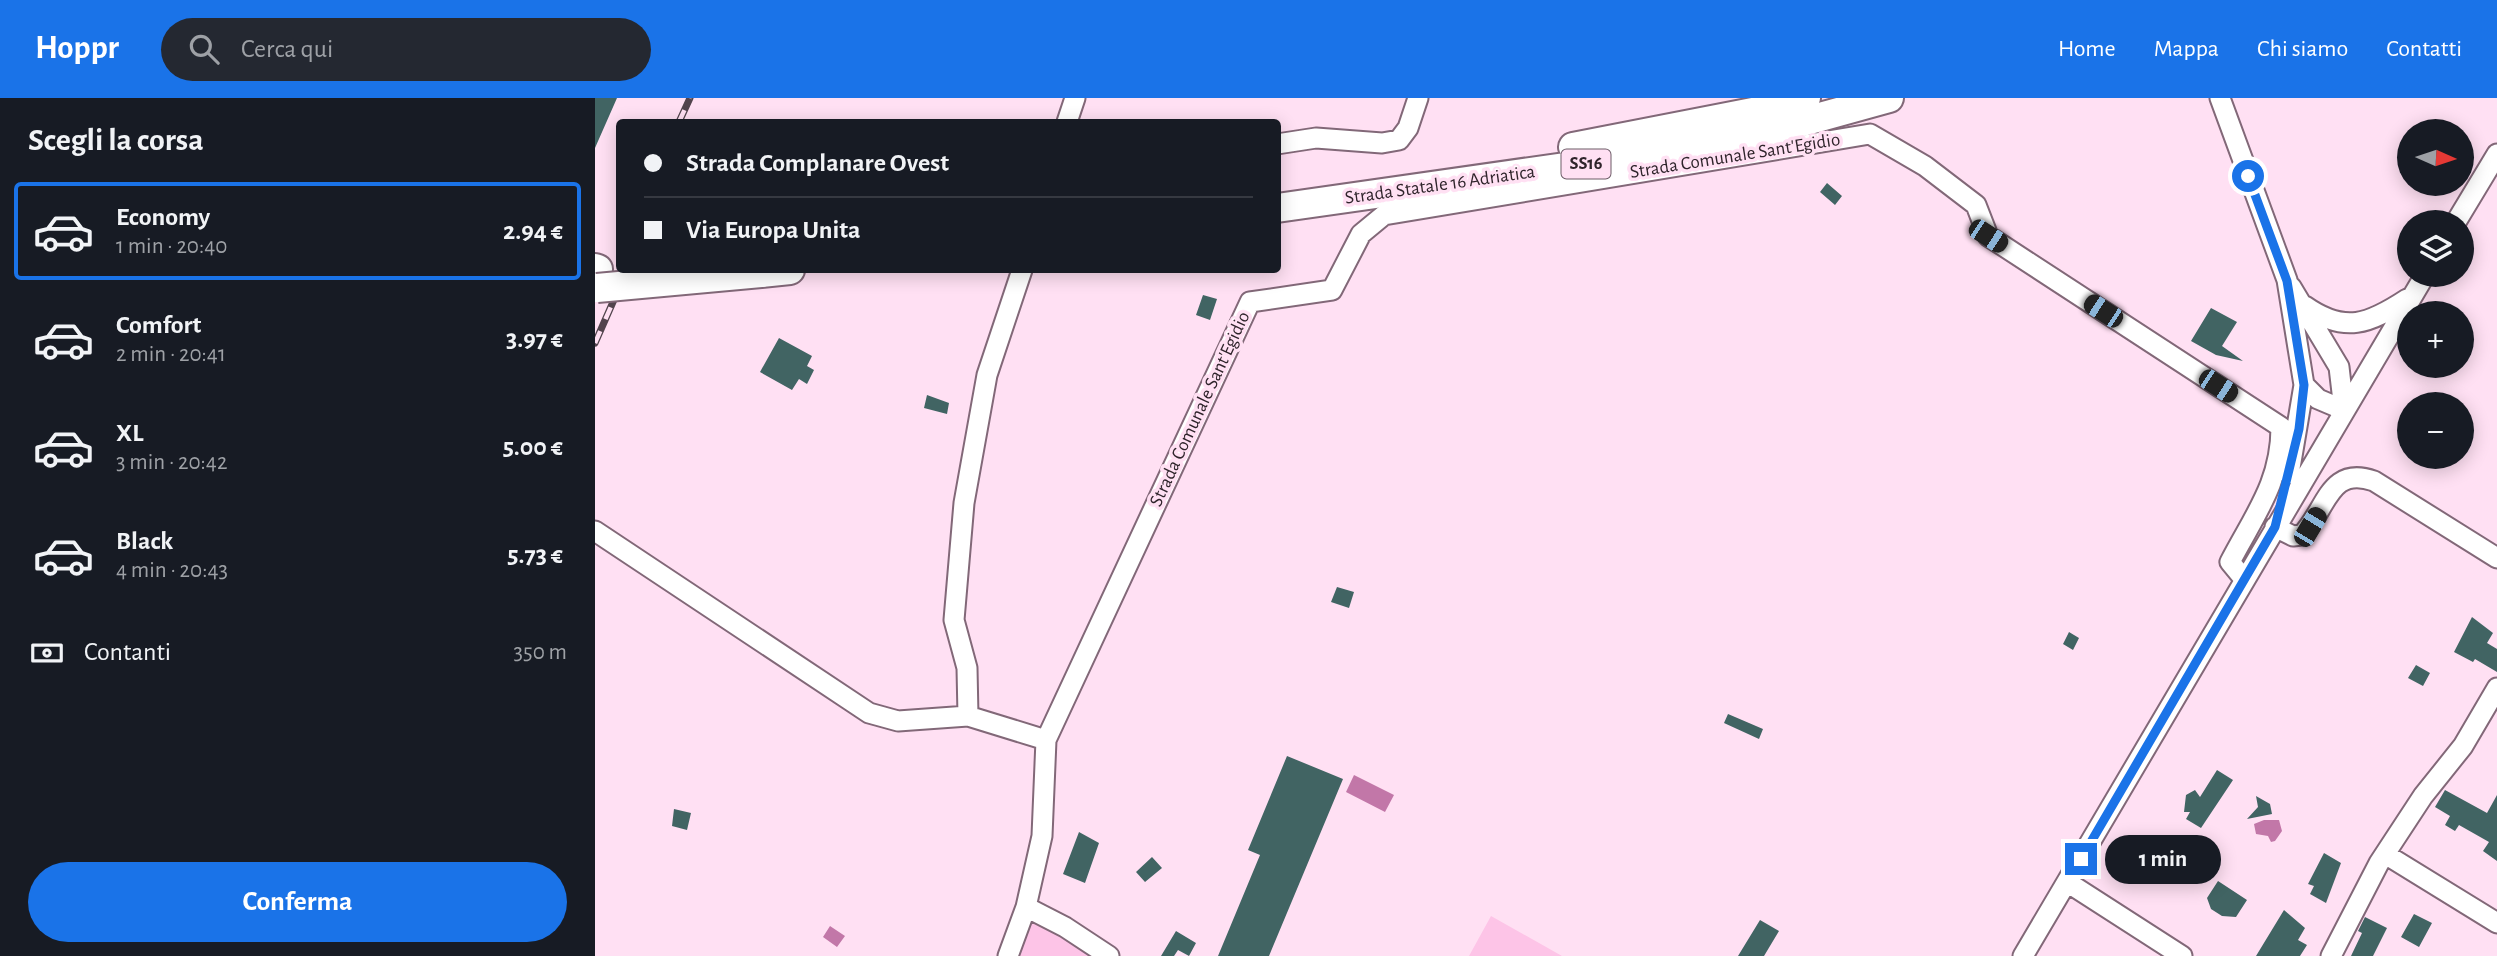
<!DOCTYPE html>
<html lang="it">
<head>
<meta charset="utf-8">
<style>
	:root { --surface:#171b24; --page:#242831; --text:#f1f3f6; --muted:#9ea1a6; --line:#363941; --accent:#1a73e8 }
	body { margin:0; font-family:"Alegreya Sans",sans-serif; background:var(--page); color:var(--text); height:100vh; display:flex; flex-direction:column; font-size:26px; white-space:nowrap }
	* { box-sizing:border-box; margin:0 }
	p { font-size:23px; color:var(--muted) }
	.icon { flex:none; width:38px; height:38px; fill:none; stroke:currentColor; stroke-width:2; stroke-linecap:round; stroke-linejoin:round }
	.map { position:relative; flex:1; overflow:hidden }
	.panel { display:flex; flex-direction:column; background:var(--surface); width:595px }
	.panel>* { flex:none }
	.hud { position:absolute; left:21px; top:21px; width:665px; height:154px; border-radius:7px; box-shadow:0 4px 18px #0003; display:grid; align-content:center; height:154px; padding:0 28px; background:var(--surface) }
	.needle { width:46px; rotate:93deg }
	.controls { position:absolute; left:1802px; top:21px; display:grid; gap:14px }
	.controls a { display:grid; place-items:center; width:77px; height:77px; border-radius:50%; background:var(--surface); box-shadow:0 4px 18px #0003; font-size:35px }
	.end { position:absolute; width:32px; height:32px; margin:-16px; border:9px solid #1a73e8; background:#fff; box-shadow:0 0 0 4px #fff }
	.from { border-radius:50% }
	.bubble { position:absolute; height:49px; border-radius:24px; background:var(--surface); box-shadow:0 4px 18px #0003; font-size:23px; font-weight:700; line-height:49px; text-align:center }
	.car { position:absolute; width:21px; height:42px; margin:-21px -10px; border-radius:9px; box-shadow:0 0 5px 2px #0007; background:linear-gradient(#222 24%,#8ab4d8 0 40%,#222 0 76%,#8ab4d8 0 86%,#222 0) }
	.hud b { display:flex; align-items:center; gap:24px; height:66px; font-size:26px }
	.hud b+b { border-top:2px solid var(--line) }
	.hud i { width:18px; height:18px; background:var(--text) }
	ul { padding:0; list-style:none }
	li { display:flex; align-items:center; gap:21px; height:98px; margin:0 14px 10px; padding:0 14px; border:4px solid transparent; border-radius:7px }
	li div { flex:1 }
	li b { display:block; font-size:26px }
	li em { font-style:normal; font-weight:700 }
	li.on { border-color:var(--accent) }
	li>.icon { width:63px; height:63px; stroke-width:1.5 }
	h2 { padding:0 28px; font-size:32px; line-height:84px }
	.pay { display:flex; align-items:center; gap:18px; height:77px; padding:0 28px; font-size:26px }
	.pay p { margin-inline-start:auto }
	.action { display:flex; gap:14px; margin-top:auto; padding:14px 28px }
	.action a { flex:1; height:80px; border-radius:42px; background:var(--accent); color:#fff; font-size:28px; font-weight:700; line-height:80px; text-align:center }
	header { display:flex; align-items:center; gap:42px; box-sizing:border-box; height:98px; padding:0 35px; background:var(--accent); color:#fff }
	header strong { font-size:33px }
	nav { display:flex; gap:38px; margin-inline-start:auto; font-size:24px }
	.search { width:490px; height:63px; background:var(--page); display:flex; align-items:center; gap:18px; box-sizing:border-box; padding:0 24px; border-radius:38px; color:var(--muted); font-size:26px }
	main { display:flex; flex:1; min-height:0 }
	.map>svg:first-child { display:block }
</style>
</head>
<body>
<header>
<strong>Hoppr</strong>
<div class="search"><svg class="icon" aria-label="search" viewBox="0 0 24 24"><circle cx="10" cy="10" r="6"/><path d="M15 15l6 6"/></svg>Cerca qui</div>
<nav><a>Home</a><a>Mappa</a><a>Chi siamo</a><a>Contatti</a></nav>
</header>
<main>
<section class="panel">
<h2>Scegli la corsa</h2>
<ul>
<li class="on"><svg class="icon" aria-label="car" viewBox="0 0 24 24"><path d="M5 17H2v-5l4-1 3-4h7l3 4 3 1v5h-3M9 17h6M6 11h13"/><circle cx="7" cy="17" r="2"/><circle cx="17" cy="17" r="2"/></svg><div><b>Economy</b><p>1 min · 20:40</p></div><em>2.94 €</em></li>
<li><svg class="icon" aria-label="car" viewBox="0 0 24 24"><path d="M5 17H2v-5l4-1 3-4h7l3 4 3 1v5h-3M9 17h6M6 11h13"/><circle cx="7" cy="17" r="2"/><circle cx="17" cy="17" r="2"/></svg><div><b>Comfort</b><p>2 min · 20:41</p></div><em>3.97 €</em></li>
<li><svg class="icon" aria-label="car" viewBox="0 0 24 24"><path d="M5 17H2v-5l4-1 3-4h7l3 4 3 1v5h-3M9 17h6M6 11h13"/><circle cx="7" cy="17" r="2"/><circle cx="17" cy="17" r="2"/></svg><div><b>XL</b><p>3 min · 20:42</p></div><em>5.00 €</em></li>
<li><svg class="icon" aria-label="car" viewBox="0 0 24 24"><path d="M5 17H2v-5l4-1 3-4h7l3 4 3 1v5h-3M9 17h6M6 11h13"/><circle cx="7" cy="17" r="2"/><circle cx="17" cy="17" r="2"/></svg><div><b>Black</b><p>4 min · 20:43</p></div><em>5.73 €</em></li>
</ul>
<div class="pay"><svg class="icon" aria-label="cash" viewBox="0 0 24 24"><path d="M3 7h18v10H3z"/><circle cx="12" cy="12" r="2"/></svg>Contanti<p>350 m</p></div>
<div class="action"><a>Conferma</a></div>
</section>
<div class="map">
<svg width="1902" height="858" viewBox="0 0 1902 858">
	<rect width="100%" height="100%" fill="#ffe0f3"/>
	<path fill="#fdc4e7" d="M437 818 499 858H423Z
		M896 818 967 858H874Z"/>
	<path fill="#c277a8" d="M759 677 799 697 790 714 751 694Z
		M1669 722H1684L1687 733 1680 743 1676 744 1673 738 1661 736 1659 726Z
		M235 828 250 838 242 849 228 839Z"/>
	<path fill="#416463" d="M0 0H22L0 50Z
		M1232 85 1247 98 1240 107 1225 94Z
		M608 197 622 201 615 222 601 217Z
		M1616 210 1642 224 1627 248 1648 263 1621 257 1596 243Z
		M184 240 217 258 212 268 219 272 212 286 204 281 197 292 165 274Z
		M332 297 354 305 352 316 329 310Z
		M742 489 759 494 754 510 736 504Z
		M1877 519 1898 535 1892 545 1902 551V574L1880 561 1878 564 1859 554Z
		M1474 534 1484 540 1478 552 1468 546Z
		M1821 567 1835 575 1828 588 1813 580Z
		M1133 616 1168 631 1164 641 1129 625Z
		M692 658 748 681 674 858H623L665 757 653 752Z
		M1622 672 1638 682 1606 730 1591 721 1595 714H1589L1591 697 1600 692 1605 699Z
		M1850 692 1892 715 1902 697V763L1888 753 1894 744 1864 727 1860 733 1850 727 1855 718 1840 709Z
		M1661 698 1675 706 1677 716 1652 721 1663 709Z
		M79 711 96 715 92 732 77 728Z
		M484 734 504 745 490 785 468 776Z
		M1564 750 1573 755 1574 752 1599 766 1592 777 1558 759Z
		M1729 755 1746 765 1731 805 1715 796 1719 788 1713 786Z
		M557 759 567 770 550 784 541 774Z
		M1623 783 1652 802 1641 819 1627 818 1616 811 1612 800Z
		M1689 812 1710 830 1703 842 1712 847 1705 858H1661Z
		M1819 816 1837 825 1824 849 1806 839Z
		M1770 819 1792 830 1778 858H1756L1767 835 1763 833Z
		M1165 822 1184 833 1169 858H1143Z
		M581 833 601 845 594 858 583 852 579 858H566Z"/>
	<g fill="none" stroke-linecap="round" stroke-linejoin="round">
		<defs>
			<path id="minor" d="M1625 0 1692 182 1709 287 1694 376
				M472 24 480 0
				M682 46 721 40 787 45 804 42 813 30 823 0
				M1861 124 1902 56
				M427 172 392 277 369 405 359 522 372 570 373 618 451 642
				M1696 189 1744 269 1749 312
				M1710 208C1750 236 1774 226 1812 201
				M1709 287 1723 301 1749 312
				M1680 429 1698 438 1707 437C1732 411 1734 367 1779 383L1902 460
				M0 433 274 615 303 623 373 618
				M1790 756 1902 825
				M1472 784 1587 858
				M431 809 470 829 514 858
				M413 858 431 809 447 738 451 642 655 204 737 192 766 136 789 117 1275 36 1330 68 1381 107 1393 138 1686 329C1686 384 1660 416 1635 464L1649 481
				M1428 858 1830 177
				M1736 858 1784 765 1828 698 1868 648 1902 590"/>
			<path id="highway" d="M978 49 1168 12 1211 0
				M682 110 1033 60 1178 32 1294 0
				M0 170 3 171
				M166 175 195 172"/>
		</defs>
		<use href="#minor" stroke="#826878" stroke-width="23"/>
		<use href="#highway" stroke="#826878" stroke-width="32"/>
		<use href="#minor" stroke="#fff" stroke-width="19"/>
		<use href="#highway" stroke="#fff" stroke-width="28"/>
		<defs>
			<path id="rail" d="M84 24 95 0
				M0 245 32 172"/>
		</defs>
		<use href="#rail" stroke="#52444d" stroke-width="7"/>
		<use href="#rail" stroke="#ffe0f3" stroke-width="4.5" stroke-dasharray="13" stroke-linecap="butt"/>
		<defs>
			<path id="highway-bridge" d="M2 190 166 175"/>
		</defs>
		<use href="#highway-bridge" stroke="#826878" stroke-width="32" stroke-linecap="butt"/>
		<use href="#highway-bridge" stroke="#fff" stroke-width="28"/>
	</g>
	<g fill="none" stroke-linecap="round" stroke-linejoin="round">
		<path stroke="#1a73e8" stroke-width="9" d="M1486 761 1680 429 1704 331 1709 287 1692 183 1653 78"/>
	</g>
	<g text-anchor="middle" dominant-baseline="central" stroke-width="7" stroke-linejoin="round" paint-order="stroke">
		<rect fill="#ffe0f3" stroke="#6d5c67" stroke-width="2" x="966.5" y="51.5" width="49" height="29" rx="5"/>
		<g font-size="18" font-weight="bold" fill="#2f242b">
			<text x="991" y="66">SS16</text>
		</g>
		<g font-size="19" fill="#2f242b" stroke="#ffe0f3">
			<text transform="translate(1140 58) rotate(-9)">Strada Comunale Sant'Egidio</text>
			<text transform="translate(845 87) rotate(-8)">Strada Statale 16 Adriatica</text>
			<text transform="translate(605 311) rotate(-65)">Strada Comunale Sant'Egidio</text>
		</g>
	</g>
</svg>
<div class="controls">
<a><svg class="needle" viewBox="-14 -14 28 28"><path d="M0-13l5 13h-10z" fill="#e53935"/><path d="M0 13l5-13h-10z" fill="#9ea1a6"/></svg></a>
<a><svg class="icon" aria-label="layers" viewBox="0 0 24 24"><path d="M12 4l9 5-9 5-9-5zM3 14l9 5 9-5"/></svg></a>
<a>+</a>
<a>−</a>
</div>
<i class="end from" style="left:1653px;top:78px"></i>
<i class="end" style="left:1486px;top:761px"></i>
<div class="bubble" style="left:1510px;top:737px;width:116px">1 min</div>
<i class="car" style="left:1393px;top:138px;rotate:123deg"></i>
<i class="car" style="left:1508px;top:213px;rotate:303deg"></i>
<i class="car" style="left:1623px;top:288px;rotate:123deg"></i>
<i class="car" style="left:1715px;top:429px;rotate:31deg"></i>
<div class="hud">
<b><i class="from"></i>Strada Complanare Ovest</b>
<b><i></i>Via Europa Unita</b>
</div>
</div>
</main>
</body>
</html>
